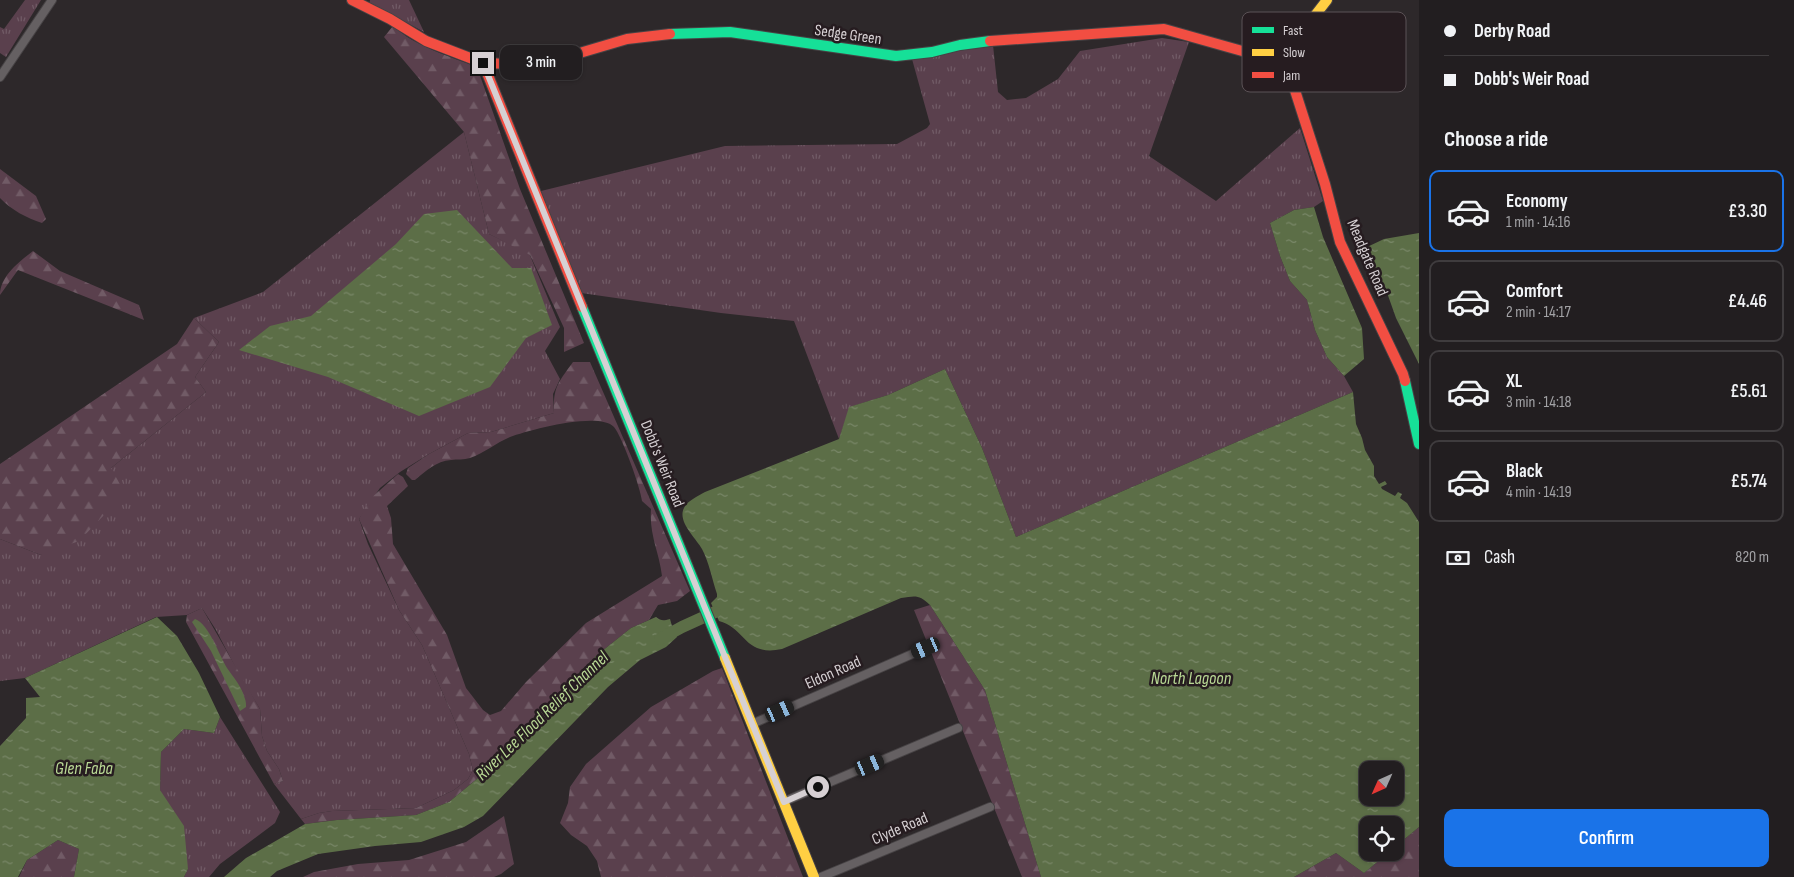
<!DOCTYPE html>
<html lang="en">
<head>
<meta charset="utf-8">
<style>
	:root { --surface:#221e20; --page:#2e2b2d; --text:#f1f3f6; --muted:#a2a2a5; --line:#3f3c3e; --accent:#1a73e8 }
	body { margin:0; font-family:"Sofia Sans Condensed",sans-serif; background:var(--page); color:var(--text); height:100vh; display:flex; flex-direction:column; font-size:19px; white-space:nowrap }
	* { box-sizing:border-box; margin:0 }
	p { font-size:16px; color:var(--muted) }
	.icon { flex:none; width:28px; height:28px; fill:none; stroke:currentColor; stroke-width:2; stroke-linecap:round; stroke-linejoin:round }
	.map { position:relative; flex:1; overflow:hidden }
	.sheet { display:flex; flex-direction:column; background:var(--surface); width:375px }
	.sheet>* { flex:none }
	.top-card { display:grid; align-content:center; height:110px; padding:0 25px; background:var(--surface) }
	.needle { width:32px; rotate:225deg }
	.fabs { position:absolute; left:1359px; top:761px; display:grid; gap:10px }
	.fabs a { display:grid; place-items:center; width:45px; height:45px; border-radius:10px; background:var(--surface); box-shadow:0 1px 4px #0004,0 0 0 1px var(--line); font-size:25px }
	.end { position:absolute; width:22px; height:22px; margin:-11px; border:6px solid #d6d0d3; background:#111; box-shadow:0 0 0 2px #111 }
	.from { border-radius:50% }
	.bubble { position:absolute; height:35px; border-radius:10px; background:var(--surface); box-shadow:0 1px 4px #0004,0 0 0 1px var(--line); font-size:16px; font-weight:600; line-height:35px; text-align:center }
	.car { position:absolute; width:15px; height:30px; margin:-15px -8px; border-radius:6px; box-shadow:0 0 4px 1px #0007; background:linear-gradient(#222 24%,#8ab4d8 0 40%,#222 0 76%,#8ab4d8 0 86%,#222 0) }
	.top-card b { display:flex; align-items:center; gap:18px; height:48px; font-size:19px }
	.top-card b+b { border-top:1px solid var(--line) }
	.top-card i { width:12px; height:12px; background:var(--text) }
	ul { padding:0; list-style:none }
	li { display:flex; align-items:center; gap:15px; height:82px; margin:0 10px 8px; padding:0 15px; border:2px solid var(--line); border-radius:10px }
	li div { flex:1 }
	li b { display:block; font-size:19px }
	li em { font-style:normal; font-weight:600 }
	li.active { border-color:var(--accent) }
	li>.icon { width:45px; height:45px; stroke-width:1.5 }
	h2 { padding:0 25px; font-size:22px; line-height:60px }
	.pay { display:flex; align-items:center; gap:12px; height:55px; padding:0 25px; font-size:19px }
	.pay p { margin-inline-start:auto }
	.primary-button { display:flex; gap:10px; margin-top:auto; padding:10px 25px }
	.primary-button a { flex:1; height:58px; border-radius:10px; background:var(--accent); color:#fff; font-size:20px; font-weight:600; line-height:58px; text-align:center }
	main { display:flex; flex:1; min-height:0 }
	.map>svg:first-child { display:block }
</style>
</head>
<body>
<main>
<div class="map">
<svg width="1419" height="877" viewBox="0 0 1419 877">
	<defs>
		<pattern id="grass-tufts" width="24" height="20" patternUnits="userSpaceOnUse" patternTransform="scale(1.25)"><rect width="24" height="20" fill="#5a404d"/><path d="M3 7l-1-3M5 7V3M7 7l1-3M15 17l-1-3M17 17v-4M19 17l1-3" fill="none" stroke="#715b66"/></pattern>
		<pattern id="forest-firs" width="22" height="20" patternUnits="userSpaceOnUse" patternTransform="scale(1.25)"><rect width="22" height="20" fill="#5a404d"/><path d="M5 1l3.5 6h-7zM16 11l3.5 6h-7z" fill="#715b66"/></pattern>
		<pattern id="water-ripples" width="26" height="14" patternUnits="userSpaceOnUse" patternTransform="scale(1.25)"><rect width="26" height="14" fill="#5c6e47"/><path d="M2 4q2-2 4 0t4 0M15 11q2-2 4 0t4 0" fill="none" stroke="#7a8869"/></pattern>
	</defs>
	<rect width="100%" height="100%" fill="#2d282a"/>
	<path fill="url(#grass-tufts)" d="M25 0H41L6 57 0 53V27L4 29Z
		M370 0H409L424 32 400 19 369 5Z
		M1162 38 1189 42 1149 156 1216 201 1300 128 1323 201 1314 207 1294 210 1270 223 1280 256 1290 281 1307 300 1315 330 1327 357 1344 376 1353 392 1016 537 982 448 945 369 888 395 850 407 839 439 794 321 721 313 581 293 541 191 725 146 897 144 927 128 930 124 912 59 993 45 998 92 1007 100 1026 98 1058 79 1080 51Z
		M464 132 489 234 529 253 560 327 545 351 560 379 553 394 554 413 491 432 468 433 429 454 400 472 380 488 359 519 368 544 399 610 422 645 469 754 473 770 468 779 454 790 416 808 332 811 319 813 301 819 274 784 283 781 279 769 267 751 262 736 260 709 240 676 216 630 202 608 187 615 156 617 25 678 0 681V539L41 555 111 468 206 392 195 377 219 342 194 318 263 292Z
		M220 717 280 812 275 823 220 864 209 877H184L188 869 160 790 161 752 184 729 214 733Z"/>
	<path fill="url(#forest-firs)" d="M393 26C416 47 449 56 477 67L520 189 584 343 564 352V328L530 255 489 234 464 132 384 37Z
		M0 169 36 196 46 219 42 223C27 218 11 210 0 198Z
		M33 251 60 271 139 305 144 320 18 270 0 295C0 276 19 262 33 251Z
		M194 318 219 342 195 377 206 392 111 468 122 488 105 514 79 541 41 555 0 539V464L177 344Z
		M573 362H590L690 591 677 601 658 605 649 620 631 628 597 655 516 737 489 769 449 802 416 815 337 820 305 824 301 819 319 813 332 811 416 808 454 790 468 779 473 770 469 754 422 645 399 610 359 519 370 499 398 474 403 477 408 486 387 506 391 518 393 544 447 635 466 688 483 710 490 715 501 711 526 682 586 623 662 576C659 551 649 535 651 509L642 501C641 489 622 436 614 427 599 411 529 430 510 437 496 443 484 453 470 458 464 460 457 459 451 460 436 461 426 471 415 480H412L406 474 408 468 429 454 468 433 491 432 554 413C553 387 558 383 573 362Z
		M930 605 985 690 1041 877H1022L914 610Z
		M202 608 260 709 262 736 267 751 279 769 283 781 274 784 186 622 187 615Z
		M722 668 803 877H601L597 861 587 846 571 835 560 823 568 803 570 787 586 764 651 707 713 671Z
		M504 816 514 864 501 874 494 877H303L314 872 358 864 409 860 466 842Z
		M1419 827V877H1294L1336 853 1364 873 1388 853 1395 852V847Z
		M58 840 79 849 74 877H19L27 860Z"/>
	<path fill="url(#water-ripples)" fill-rule="evenodd" d="M1314 207 1323 237 1362 328 1364 359 1344 376 1327 357 1315 330 1307 300 1290 281 1280 256 1270 223 1294 210Z
		M457 210 512 268H531L552 325 526 338 490 387 419 416 328 377 239 350 270 326 311 316 396 244 424 214Z
		M1419 233V364L1396 318 1385 287 1371 263 1365 248 1384 239Z
		M945 369 982 448 1016 537 1353 392 1356 424 1362 438 1365 450 1374 466V476L1379 484 1385 481 1387 484 1381 487 1382 489 1395 496 1398 492 1402 494 1400 498 1407 503 1419 522V827L1395 847V825H1368V852L1388 853 1364 873 1336 853 1294 877H1041L985 690 930 605C919 594 915 596 901 598L782 649C744 657 746 628 719 621L711 603 717 597V594C712 579 709 562 702 549 696 538 677 522 684 508 687 501 698 496 705 492L839 439 849 407 888 395ZM1368 770H1395V798H1368Z
		M157 617 177 636 199 673 220 717 214 733 184 729 161 752 160 790 184 826 188 869 184 877H74L79 849 58 840 27 860 18 877H0V746L26 718V698L40 697 25 678Z
		M656 617C661 621 663 621 670 619L672 626 671 629 674 631 677 637 666 647 640 660 608 687 483 816 464 827 421 842 375 846 318 854 277 871 270 877H224L246 858 305 824 337 820 416 815 449 802 489 769 516 737 597 655 631 628Z
		M195 619C209 624 219 655 227 668 234 678 242 687 245 699 246 702 246 704 246 707L240 711 211 651 192 622Z"/>
	<g fill="none" stroke-linecap="round" stroke-linejoin="round">
		<path stroke="#5c6e47" stroke-width="12" d="M660 639 682 627 715 612"/>
		<defs>
			<path id="street" d="M0 77 52 0
				M752 724 926 648
				M783 802 958 728
				M821 877 990 807"/>
			<path id="fast" d="M670 34 730 32 896 56 932 52 960 45 990 41
				M582 307 725 658
				M1405 381 1419 444"/>
			<path id="slow" d="M1260 56 1283 53 1289 49 1327 0
				M725 658 814 877"/>
			<path id="jam" d="M352 0 390 19 426 41 483 63 539 65 627 39 670 34
				M990 41 1164 29 1260 56
				M1283 53 1325 184 1340 242 1403 374 1405 381
				M483 63 582 307"/>
		</defs>
		<use href="#street" stroke="#474345" stroke-width="10"/>
		<use href="#fast" stroke="#474345" stroke-width="12"/>
		<use href="#slow" stroke="#474345" stroke-width="12"/>
		<use href="#jam" stroke="#474345" stroke-width="12"/>
		<use href="#street" stroke="#656062" stroke-width="8"/>
		<use href="#fast" stroke="#16e098" stroke-width="10"/>
		<use href="#slow" stroke="#ffcf43" stroke-width="10"/>
		<use href="#jam" stroke="#f24e42" stroke-width="10"/>
	</g>
	<g fill="none" stroke-linecap="round" stroke-linejoin="round">
		<path stroke="#d6d0d3" stroke-width="6" d="M483 63 784 802 818 787"/>
	</g>
	<g text-anchor="middle" dominant-baseline="central" stroke-width="5" stroke-linejoin="round" paint-order="stroke">
		<g font-size="16" fill="#d6d0d3" stroke="#261c20">
			<text transform="translate(848 35) rotate(8)">Sedge Green</text>
			<text transform="translate(1367 258) rotate(67)">Meadgate Road</text>
			<text transform="translate(662 464) rotate(68)">Dobb's Weir Road</text>
			<text transform="translate(833 673) rotate(-24)">Eldon Road</text>
			<text transform="translate(900 829) rotate(-23)">Clyde Road</text>
		</g>
		<g font-size="18" font-style="italic" fill="#b9d995" stroke="#261c20">
			<text x="1191" y="678">North Lagoon</text>
			<text transform="translate(542 716) rotate(-44)">River Lee Flood Relief Channel</text>
			<text x="84" y="768">Glen Faba</text>
		</g>
	</g>
	<rect x="1242" y="12" width="164" height="80" rx="8" fill="#261c20" stroke="#5b5256" stroke-width="1"/>
	<rect x="1252" y="27" width="22" height="6" fill="#16e098"/>
	<rect x="1252" y="49" width="22" height="7" fill="#ffcf43"/>
	<rect x="1252" y="72" width="22" height="6" fill="#f24e42"/>
	<g font-size="14" fill="#d6d0d3">
		<text x="1283" y="35">Fast</text>
		<text x="1283" y="57">Slow</text>
		<text x="1283" y="80">Jam</text>
	</g>
</svg>
<div class="fabs">
<a><svg class="needle" viewBox="-14 -14 28 28"><path d="M0-13l5 13h-10z" fill="#e53935"/><path d="M0 13l5-13h-10z" fill="#a2a2a5"/></svg></a>
<a><svg class="icon" aria-label="locate" viewBox="0 0 24 24"><circle cx="12" cy="12" r="6"/><path d="M12 2v4M12 18v4M2 12h4M18 12h4"/></svg></a>
</div>
<i class="end from" style="left:818px;top:787px"></i>
<i class="end" style="left:483px;top:63px"></i>
<div class="bubble" style="left:500px;top:45px;width:82px">3 min</div>
<i class="car" style="left:926px;top:648px;rotate:247deg"></i>
<i class="car" style="left:780px;top:711px;rotate:66deg"></i>
<i class="car" style="left:870px;top:765px;rotate:67deg"></i>
</div>
<section class="sheet">
<div class="top-card">
<b><i class="from"></i>Derby Road</b>
<b><i></i>Dobb's Weir Road</b>
</div>
<h2>Choose a ride</h2>
<ul>
<li class="active"><svg class="icon" aria-label="car" viewBox="0 0 24 24"><path d="M5 17H2v-5l4-1 3-4h7l3 4 3 1v5h-3M9 17h6M6 11h13"/><circle cx="7" cy="17" r="2"/><circle cx="17" cy="17" r="2"/></svg><div><b>Economy</b><p>1 min · 14:16</p></div><em>£3.30</em></li>
<li><svg class="icon" aria-label="car" viewBox="0 0 24 24"><path d="M5 17H2v-5l4-1 3-4h7l3 4 3 1v5h-3M9 17h6M6 11h13"/><circle cx="7" cy="17" r="2"/><circle cx="17" cy="17" r="2"/></svg><div><b>Comfort</b><p>2 min · 14:17</p></div><em>£4.46</em></li>
<li><svg class="icon" aria-label="car" viewBox="0 0 24 24"><path d="M5 17H2v-5l4-1 3-4h7l3 4 3 1v5h-3M9 17h6M6 11h13"/><circle cx="7" cy="17" r="2"/><circle cx="17" cy="17" r="2"/></svg><div><b>XL</b><p>3 min · 14:18</p></div><em>£5.61</em></li>
<li><svg class="icon" aria-label="car" viewBox="0 0 24 24"><path d="M5 17H2v-5l4-1 3-4h7l3 4 3 1v5h-3M9 17h6M6 11h13"/><circle cx="7" cy="17" r="2"/><circle cx="17" cy="17" r="2"/></svg><div><b>Black</b><p>4 min · 14:19</p></div><em>£5.74</em></li>
</ul>
<div class="pay"><svg class="icon" aria-label="cash" viewBox="0 0 24 24"><path d="M3 7h18v10H3z"/><circle cx="12" cy="12" r="2"/></svg>Cash<p>820 m</p></div>
<div class="primary-button"><a>Confirm</a></div>
</section>
</main>
</body>
</html>
